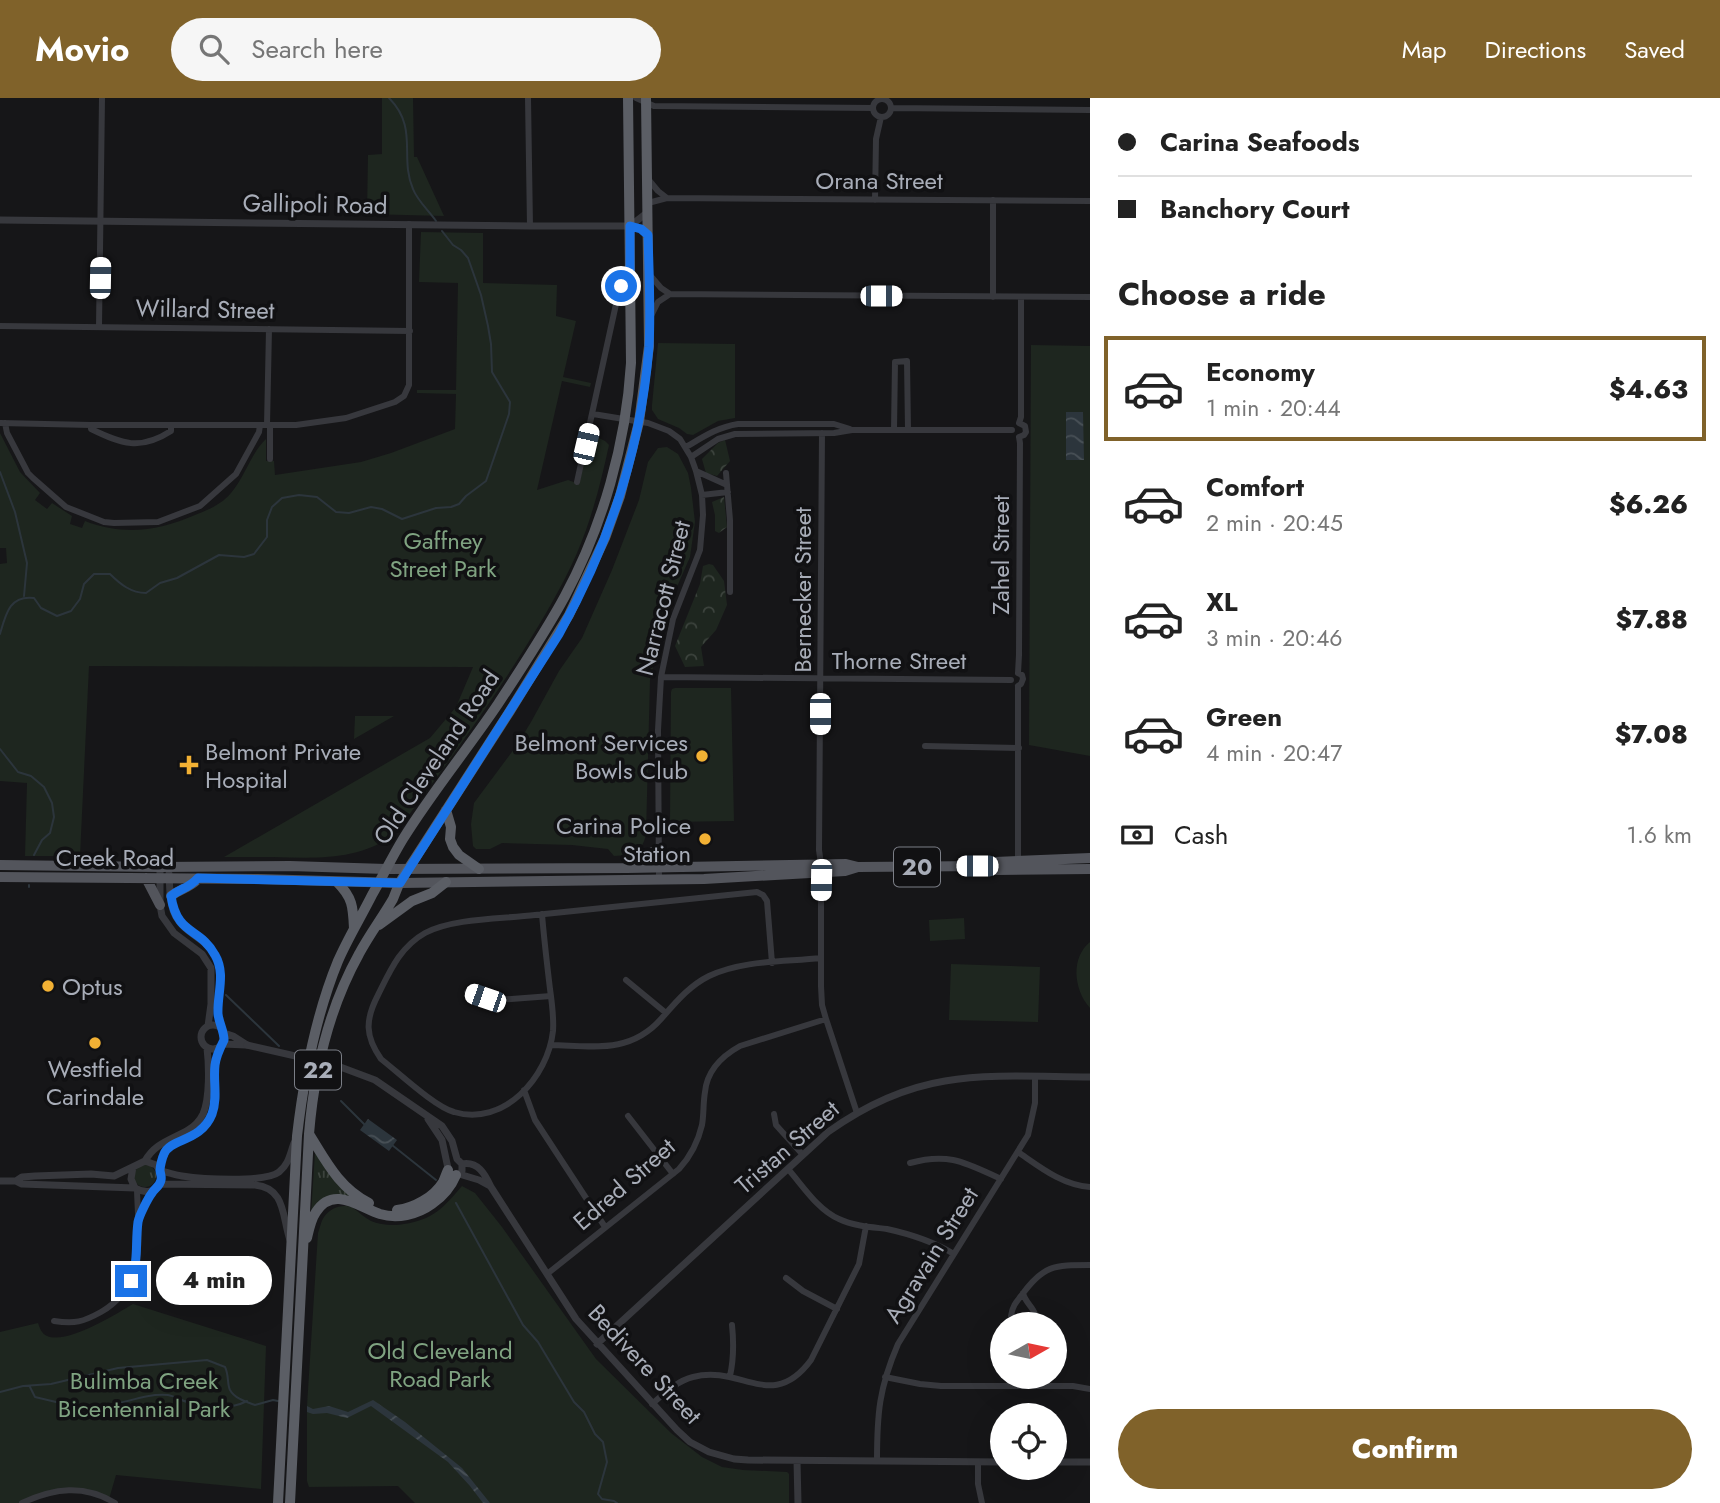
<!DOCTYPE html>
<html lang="en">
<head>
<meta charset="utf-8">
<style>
	:root { --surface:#fff; --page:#f6f6f6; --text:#222; --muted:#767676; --line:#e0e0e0; --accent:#80622a }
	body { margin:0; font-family:Jost,sans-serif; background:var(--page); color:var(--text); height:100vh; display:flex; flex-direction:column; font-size:26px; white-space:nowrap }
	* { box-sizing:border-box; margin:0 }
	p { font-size:23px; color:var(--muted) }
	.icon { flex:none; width:38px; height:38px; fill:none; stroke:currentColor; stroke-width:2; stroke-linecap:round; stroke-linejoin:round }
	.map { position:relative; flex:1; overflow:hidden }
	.details { display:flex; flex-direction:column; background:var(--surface); width:630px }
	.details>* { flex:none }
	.guide { display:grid; align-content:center; height:154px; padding:0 28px; background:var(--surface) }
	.needle { width:46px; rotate:81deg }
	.tools { position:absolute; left:990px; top:1214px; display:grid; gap:14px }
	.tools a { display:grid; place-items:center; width:77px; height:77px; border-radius:50%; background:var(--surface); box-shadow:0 7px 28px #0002; font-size:35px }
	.end { position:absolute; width:32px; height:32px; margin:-16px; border:9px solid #1a73e8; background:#fff; box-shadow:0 0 0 4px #fff }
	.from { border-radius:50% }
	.bubble { position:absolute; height:49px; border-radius:24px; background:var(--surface); box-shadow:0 7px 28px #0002; font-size:23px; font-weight:800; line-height:49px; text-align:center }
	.car { position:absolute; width:21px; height:42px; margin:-21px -10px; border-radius:9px; box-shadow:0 0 5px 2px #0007; background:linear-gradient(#fff 24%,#345 0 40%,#fff 0 76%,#345 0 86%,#fff 0) }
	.guide b { display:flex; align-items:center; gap:24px; height:66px; font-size:26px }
	.guide b+b { border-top:2px solid var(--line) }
	.guide i { width:18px; height:18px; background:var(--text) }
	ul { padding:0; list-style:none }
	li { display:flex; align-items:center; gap:21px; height:105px; margin:0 14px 10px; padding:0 14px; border:4px solid transparent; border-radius:0px }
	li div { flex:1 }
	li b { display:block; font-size:26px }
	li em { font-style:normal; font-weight:800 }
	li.current { border-color:var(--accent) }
	li>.icon { width:63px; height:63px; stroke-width:1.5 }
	h2 { padding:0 28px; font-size:32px; line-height:84px }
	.pay { display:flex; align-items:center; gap:18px; height:77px; padding:0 28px; font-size:26px }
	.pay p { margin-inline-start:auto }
	.button { display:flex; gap:14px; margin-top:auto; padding:14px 28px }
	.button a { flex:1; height:80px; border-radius:42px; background:var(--accent); color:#fff; font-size:28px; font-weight:800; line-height:80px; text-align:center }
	header { display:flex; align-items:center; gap:42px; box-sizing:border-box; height:98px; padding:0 35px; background:var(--accent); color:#fff }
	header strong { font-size:33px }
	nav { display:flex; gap:38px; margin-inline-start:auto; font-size:24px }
	.search { width:490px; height:63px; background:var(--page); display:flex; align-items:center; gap:18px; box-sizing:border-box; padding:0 24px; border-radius:38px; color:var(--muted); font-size:26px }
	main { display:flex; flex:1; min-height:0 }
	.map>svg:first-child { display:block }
</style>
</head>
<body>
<header>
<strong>Movio</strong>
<div class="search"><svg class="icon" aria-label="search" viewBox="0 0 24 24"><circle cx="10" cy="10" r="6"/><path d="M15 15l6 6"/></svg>Search here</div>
<nav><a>Map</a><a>Directions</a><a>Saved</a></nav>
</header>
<main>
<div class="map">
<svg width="1090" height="1405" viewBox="0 0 1090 1405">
	<defs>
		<pattern id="grass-tufts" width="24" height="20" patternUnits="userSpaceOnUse" patternTransform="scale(1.75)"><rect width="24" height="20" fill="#1e261f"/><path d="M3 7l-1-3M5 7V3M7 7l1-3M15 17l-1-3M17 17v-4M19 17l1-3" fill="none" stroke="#3c433d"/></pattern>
		<pattern id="forest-crowns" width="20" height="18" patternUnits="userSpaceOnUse" patternTransform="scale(1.75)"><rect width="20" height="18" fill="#1e261f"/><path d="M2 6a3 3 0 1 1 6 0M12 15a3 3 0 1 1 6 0" fill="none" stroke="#3c433d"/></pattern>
		<pattern id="water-waves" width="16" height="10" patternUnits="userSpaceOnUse" patternTransform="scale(1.75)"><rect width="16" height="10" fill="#2c353c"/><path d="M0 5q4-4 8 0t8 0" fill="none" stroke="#485056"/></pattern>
	</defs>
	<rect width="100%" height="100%" fill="#161618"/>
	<path fill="url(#grass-tufts)" d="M315 1055 359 1102 344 1099 311 1117Z
		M134 1078a11 11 0 1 1 22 0a11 11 0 1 1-22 0Z"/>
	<path fill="url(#forest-crowns)" d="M725 342 730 363 717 378 706 375 702 361 718 345Z
		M724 399 727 429 719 435 715 433V417L712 404Z
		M709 466 713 467 724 483 727 507 716 532 701 549 704 568 685 569 675 548 700 486 703 468Z"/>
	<path fill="#1e261f" d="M382 0H413L414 59H417L444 118 367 116 368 57 382 56Z
		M421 134 483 135V185L557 187 556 218 576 223 563 279 591 285 590 289 562 283 537 392 568 382 579 386 590 339 595 338 605 343 609 347C601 384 592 420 577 455 562 489 543 521 523 553 483 617 439 677 394 737 356 763 317 760 273 759 257 759 241 759 224 759L430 640 456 609 473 569 89 568 80 758H25L27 685 0 683V466L7 465 6 450H0V335L20 374 40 395 35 402 47 411 52 405 72 418 70 426 82 430 85 423C123 438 159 433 195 417 208 412 222 406 231 395 245 379 251 355 266 341V363H274L275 377 361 364 391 355 455 331 456 296 417 295V292H456L458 185 419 184Z
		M658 245 735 246V320L718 323 693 337 687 336 679 330 658 321 652 312V307Z
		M1031 247 1090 248V658L1029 647Z
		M667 349 678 356 688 375 691 390 695 424 690 459 666 514 650 582 646 737C641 756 633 757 614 758L608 751 572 747 502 745 490 751H476L473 748 471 726 474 705 517 647 531 624 559 573 582 540 612 472 639 402 648 364 658 350Z
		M675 590H731L734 723 670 724 671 594 672 591Z
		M355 618H394L354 641Z
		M964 820 965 841 930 843 929 822Z
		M1090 844V910C1074 893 1070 860 1090 844Z
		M951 866 1040 869 1038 924 949 922Z
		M462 1088 475 1095 502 1129 596 1261 671 1335 702 1359 722 1369 743 1372 787 1374 789 1376V1405H415L398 1388 309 1389 307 1383V1308L318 1135C320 1130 321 1123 324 1119 330 1110 343 1105 353 1110 359 1114 365 1120 371 1123 380 1127 394 1128 404 1126 433 1122 444 1109 462 1088Z
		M133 1206 266 1248 261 1391 116 1377 109 1401 72 1392 22 1405H0V1234L38 1225C40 1231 42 1236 47 1238 67 1247 116 1216 133 1206Z"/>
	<path fill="url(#water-waves)" d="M1066 314H1083L1084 362H1066Z
		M368 1021 397 1042 389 1053 360 1032Z
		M373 1302 405 1324 462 1370 490 1405H483L470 1388 448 1364 371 1308 347 1320 327 1315 313 1316 307 1314V1308L313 1311 329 1308 348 1314Z"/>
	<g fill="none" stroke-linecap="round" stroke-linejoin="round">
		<path stroke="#2c353c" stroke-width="2" d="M389 0C419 30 399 59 413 91 417 102 429 113 436 123
			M0 374 15 414 27 465 24 498
			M0 536C6 515 10 497 34 500L41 510 57 518 71 513 80 501 84 486 94 476H110C120 486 131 495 146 495L160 485 177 480 219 457 244 459 254 456 267 439V422L272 409 282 400 299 397 317 399 336 414 349 415 371 409 382 411 402 421 436 410 451 409 459 406 466 398 486 383 509 316 510 304 492 274 491 246 488 228 481 197 468 160 461 152 453 147 442 133
			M0 651 18 674 31 678 44 689 52 705 54 719 50 735 42 742 34 757
			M29 789V787
			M226 897 279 948
			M341 1003 365 1027
			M392 1047 436 1082
			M456 1105 523 1227 538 1244 574 1304 584 1314 595 1336 603 1344 607 1364 598 1396 602 1401 614 1403 617 1405
			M30 1289 35 1299 56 1304
			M0 1294 23 1288 51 1286 118 1270 207 1262 225 1269C229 1277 227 1286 230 1292 235 1301 247 1304 255 1307L273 1302 278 1303
			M61 1305C73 1307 87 1310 99 1309 123 1307 143 1295 168 1297 175 1298 181 1303 188 1304 206 1309 230 1312 247 1303"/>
		<path stroke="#37383d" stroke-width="6" d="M528 0 530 128
			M636 0 654 8 873 10
			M873 10a9 9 0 1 1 18 0a9 9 0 1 1-18 0Z
			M891 10 1090 12
			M648 81 658 93 667 100
			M875 102 876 41 881 19
			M648 105 667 100 1090 103
			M649 176 661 190 670 196
			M993 199V102
			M651 218 658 204 670 196 1090 199
			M0 228 410 233
			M99 229 102 0
			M593 316 648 325 669 333 680 341 691 359 696 373 702 397 703 417 700 452 673 521 661 579 658 632 659 781
			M0 325 91 327H296L346 320 395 304 404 298 409 287V126
			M5 325 7 335 28 375 33 380 66 409 104 424 114 425 158 424 200 408 236 376 259 334 260 327
			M1019 325 1021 319V199
			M91 327V331C122 346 140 353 171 333V327
			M267 327 269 231
			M894 332 895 264 907 263 908 332
			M822 335 819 752 821 766V888L822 907 826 921 857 1015
			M1019 339 1024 337 1026 334 1025 328 1019 325
			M686 349C703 339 718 329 738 326H834L850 331
			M691 359 718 341 735 336 834 335 852 332H1012
			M270 361V327
			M696 373 727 387
			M726 375 730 422V494
			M577 384 620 188 623 184 630 179
			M702 397 728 394
			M1018 575 1019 557 1020 345 1019 339
			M661 579 1011 582
			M1018 588V766
			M1018 588 1021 586 1023 581 1022 577 1018 575
			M925 648 1019 650
			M542 816C544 841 547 866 550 891 552 905 554 919 553 933 548 979 504 1029 454 1014 435 1009 399 975 381 961 365 938 365 922 378 897 390 873 400 849 425 835 453 820 502 821 535 817 609 810 683 802 757 794L763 797 767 803 772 865
			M626 882 666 915
			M467 894 497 902 551 898
			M551 947C593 948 630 956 661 921 676 904 689 888 709 878 743 862 784 864 821 860
			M524 992 535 1022 605 1129
			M774 1016 776 1027 803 1057
			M628 1018 673 1076
			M1018 1054C1040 1069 1062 1087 1090 1089
			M910 1065C949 1054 966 1065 1001 1081
			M788 1071C803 1088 818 1112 839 1121 854 1128 871 1129 887 1131 910 1136 934 1144 954 1156
			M138 1121 152 1093
			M547 1176 679 1071C691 1058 698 1044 702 1027 704 1016 703 1005 705 994 707 973 722 958 740 948L826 921
			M786 1180 803 1193 837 1211
			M1023 1195C1025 1204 1032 1208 1035 1216L1032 1220 1015 1222 1011 1218C1012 1209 1016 1204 1021 1198 1043 1167 1054 1167 1090 1167
			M54 1223C75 1226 83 1224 101 1214 148 1187 138 1137 137 1091
			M730 1278C734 1260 734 1246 732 1227
			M885 1279 920 1286 941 1288H1073L1090 1291
			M652 1306C665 1295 677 1283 693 1279 741 1266 772 1315 811 1262L859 1166 866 1128
			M877 1363C877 1316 879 1290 898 1246L1028 1037 1035 1005V979
			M978 1364V1386L982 1405
			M22 1405C54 1390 84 1386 115 1405"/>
		<path stroke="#37383d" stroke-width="7" d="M0 122 530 128H630L641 130 648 137
			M630 128 648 114
			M160 769V807L162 818 174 835 202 856 211 870V906L208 928
			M169 776C170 790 169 807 176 819 186 837 208 841 217 861 225 879 217 897 218 915 218 920 220 926 221 931
			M201 939a12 12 0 1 1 24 0a12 12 0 1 1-24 0Z
			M224 935 233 938 247 947
			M223 946 246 947
			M335 967 375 982 442 1028 452 1043 457 1061 462 1066
			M428 1021 442 1042 449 1075C454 1078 459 1077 462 1073V1066
			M145 1063C155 1045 171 1042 188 1032 195 1028 200 1022 203 1016 210 1000 209 967 207 950
			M462 1066C478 1063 485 1076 491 1089L576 1221 677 1332 690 1344 709 1354 734 1361 748 1362 1003 1364
			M133 1069 131 1081 135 1090
			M159 1070C163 1064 162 1056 167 1051 179 1039 195 1043 208 1024 218 1008 214 988 215 970 215 963 218 956 219 949
			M160 1073C168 1074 174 1077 182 1078 201 1081 265 1085 279 1074 289 1066 290 1056 294 1045
			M459 1076 479 1082 490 1088
			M0 1083H16L22 1086 135 1090C154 1101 169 1085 156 1067L145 1063 114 1078 91 1076 35 1078 22 1079 16 1083
			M160 1086 255 1087C286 1090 282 1119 290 1142
			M597 1246 828 1034C863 1009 902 990 945 983 990 975 1044 979 1090 979
			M797 1363 798 1405
			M1055 1364H1090"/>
		<path stroke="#53555c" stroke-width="10" d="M0 767 160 769 290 768 386 771 627 770 846 766 858 769 985 768 996 772 1090 771
			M985 768 995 764 1090 760
			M627 770 634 763 659 751
			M0 779 258 781 400 785 704 781 845 773 858 769
			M146 780 160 807
			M171 798C181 790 188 791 198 781"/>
		<path stroke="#5b5e65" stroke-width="10" d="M446 712 451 729 450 741 453 749 459 757 479 771
			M337 784C353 800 353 809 354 831
			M379 827 412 803 432 795 446 784
			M309 1036C326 1063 339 1090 369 1105
			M397 1112C414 1110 434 1099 443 1084 445 1080 446 1076 448 1072
			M307 1140C309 1131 311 1121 316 1114 333 1087 359 1109 380 1116 397 1121 417 1117 432 1106 442 1099 451 1089 456 1077
			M278 1405 297 1038C304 978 315 919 338 863 348 840 361 819 372 797 383 778 392 759 403 741 432 694 467 652 498 606 521 571 545 535 565 498 603 427 626 346 631 265L628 0
			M290 1405 309 1036C314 975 329 910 359 856 369 837 382 820 393 801 395 796 397 791 399 786 404 777 410 768 416 759L510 613 569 517 605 440 620 398 639 324 649 248 646 0"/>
		<path stroke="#37383d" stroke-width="7" d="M247 947 335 967"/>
	</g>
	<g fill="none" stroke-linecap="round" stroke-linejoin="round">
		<path stroke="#1a73e8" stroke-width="9" d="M131 1183C139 1159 135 1147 138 1124 139 1118 148 1100 152 1095 155 1090 160 1088 161 1082 162 1079 160 1075 160 1072 160 1069 162 1060 164 1056 170 1040 201 1044 212 1016 218 1000 213 983 215 967 216 958 220 950 224 942 224 933 219 925 218 916 217 896 226 876 215 857 200 829 177 838 171 798 181 790 188 791 198 780L400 785 559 536C609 447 641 350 649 249 651 212 649 174 648 137L641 131 630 128V179L623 184 621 188"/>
	</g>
	<g fill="#f2b134" stroke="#111113" stroke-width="2.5">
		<circle cx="702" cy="658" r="7"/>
		<path d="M185.5 656.5h7v7h7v7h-7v7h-7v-7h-7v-7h7z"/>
		<circle cx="705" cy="741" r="7"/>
		<circle cx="48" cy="888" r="7"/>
		<circle cx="95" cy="945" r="7"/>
	</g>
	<g text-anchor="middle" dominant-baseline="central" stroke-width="7" stroke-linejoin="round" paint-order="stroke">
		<g fill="#111113" stroke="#7b7e86" stroke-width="2">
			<rect x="894" y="749.5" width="46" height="39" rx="5"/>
			<rect x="295" y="952.5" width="46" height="39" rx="5"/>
		</g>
		<g font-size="23" font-weight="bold" fill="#a8adb8">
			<text x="917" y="769">20</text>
			<text x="318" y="972">22</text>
		</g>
		<g font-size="24" fill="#a8adb8" stroke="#111113">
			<text x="879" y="82">Orana Street</text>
			<text transform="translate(315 106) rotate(1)">Gallipoli Road</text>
			<text transform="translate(205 211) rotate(1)">Willard Street</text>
			<text transform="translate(1000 457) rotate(-90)">Zahel Street</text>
			<text transform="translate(802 492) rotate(-90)">Bernecker Street</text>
			<text transform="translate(663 500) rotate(-76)">Narracott Street</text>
			<text x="899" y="562">Thorne Street</text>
			<text transform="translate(436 659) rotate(-56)">Old Cleveland Road</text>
			<text x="115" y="759">Creek Road</text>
			<text transform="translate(787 1049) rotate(-41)">Tristan Street</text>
			<text transform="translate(624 1086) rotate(-41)">Edred Street</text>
			<text transform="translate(931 1157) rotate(-58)">Agravain Street</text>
			<text transform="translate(645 1266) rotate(47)">Bedivere Street</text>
		</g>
		<g font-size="24" fill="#7fa381" stroke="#111113">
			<text x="443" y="442">Gaffney<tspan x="443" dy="28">Street Park</tspan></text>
			<text x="440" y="1252">Old Cleveland<tspan x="440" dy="28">Road Park</tspan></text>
			<text x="144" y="1282">Bulimba Creek<tspan x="144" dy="28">Bicentennial Park</tspan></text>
		</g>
		<g font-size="24" fill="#a8adb8" stroke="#111113" text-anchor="end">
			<text x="688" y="644">Belmont Services<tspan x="688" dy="28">Bowls Club</tspan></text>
			<text x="205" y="653" text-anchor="start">Belmont Private<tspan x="205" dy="28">Hospital</tspan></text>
			<text x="691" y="727">Carina Police<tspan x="691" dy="28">Station</tspan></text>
			<text x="62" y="888" text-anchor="start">Optus</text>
			<text x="95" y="970" text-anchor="middle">Westfield<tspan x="95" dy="28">Carindale</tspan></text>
		</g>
	</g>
</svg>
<div class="tools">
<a><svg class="needle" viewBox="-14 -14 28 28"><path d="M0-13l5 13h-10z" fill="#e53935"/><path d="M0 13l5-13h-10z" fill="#767676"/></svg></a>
<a><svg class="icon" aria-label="locate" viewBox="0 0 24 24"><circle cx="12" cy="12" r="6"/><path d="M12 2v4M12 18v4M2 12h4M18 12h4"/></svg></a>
</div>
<i class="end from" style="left:621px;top:188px"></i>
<i class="end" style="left:131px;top:1183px"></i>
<div class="bubble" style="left:156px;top:1158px;width:116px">4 min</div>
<i class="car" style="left:100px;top:180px;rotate:1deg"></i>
<i class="car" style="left:881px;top:198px;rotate:90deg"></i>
<i class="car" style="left:586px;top:346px;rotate:13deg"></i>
<i class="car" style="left:820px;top:616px;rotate:180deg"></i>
<i class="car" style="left:977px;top:768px;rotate:270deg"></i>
<i class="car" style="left:821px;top:782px;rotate:181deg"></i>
<i class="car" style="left:485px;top:900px;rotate:289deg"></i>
</div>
<section class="details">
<div class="guide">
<b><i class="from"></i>Carina Seafoods</b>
<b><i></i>Banchory Court</b>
</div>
<h2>Choose a ride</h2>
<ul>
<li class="current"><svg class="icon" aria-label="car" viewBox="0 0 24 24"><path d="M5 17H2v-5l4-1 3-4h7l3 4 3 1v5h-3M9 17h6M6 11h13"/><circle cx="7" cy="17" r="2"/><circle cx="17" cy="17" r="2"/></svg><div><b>Economy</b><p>1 min · 20:44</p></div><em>$4.63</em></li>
<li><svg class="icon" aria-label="car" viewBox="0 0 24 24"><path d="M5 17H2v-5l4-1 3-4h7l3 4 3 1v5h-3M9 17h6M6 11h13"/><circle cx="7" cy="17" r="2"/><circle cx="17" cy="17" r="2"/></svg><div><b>Comfort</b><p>2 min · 20:45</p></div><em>$6.26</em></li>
<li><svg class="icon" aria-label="car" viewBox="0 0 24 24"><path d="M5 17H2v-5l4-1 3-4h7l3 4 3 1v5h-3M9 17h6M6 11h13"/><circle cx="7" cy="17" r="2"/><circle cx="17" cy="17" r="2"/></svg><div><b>XL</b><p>3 min · 20:46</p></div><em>$7.88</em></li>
<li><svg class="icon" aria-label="car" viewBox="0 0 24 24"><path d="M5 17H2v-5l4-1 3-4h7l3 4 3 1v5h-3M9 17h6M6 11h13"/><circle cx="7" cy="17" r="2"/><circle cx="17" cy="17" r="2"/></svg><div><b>Green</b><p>4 min · 20:47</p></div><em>$7.08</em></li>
</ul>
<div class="pay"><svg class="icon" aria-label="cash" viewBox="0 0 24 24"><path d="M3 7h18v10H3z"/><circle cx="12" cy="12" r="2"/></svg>Cash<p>1.6 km</p></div>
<div class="button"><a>Confirm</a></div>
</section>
</main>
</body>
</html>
